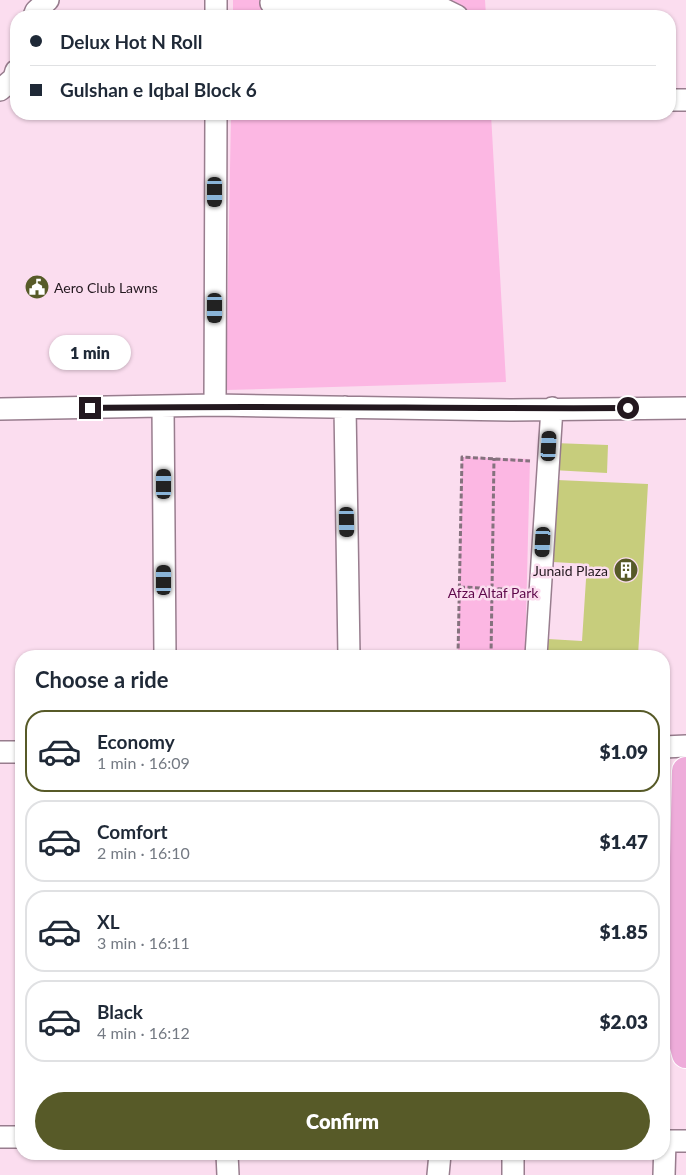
<!DOCTYPE html>
<html lang="en">
<head>
<meta charset="utf-8">
<style>
	:root { --surface:#fff; --page:#f2f2f3; --text:#1f2937; --muted:#747a83; --line:#e0e1e3; --accent:#575a28 }
	body { margin:0; font-family:Lato,sans-serif; background:var(--page); color:var(--text); height:100vh; display:flex; flex-direction:column; font-size:19px; white-space:nowrap }
	* { box-sizing:border-box; margin:0 }
	p { font-size:16px; color:var(--muted) }
	.icon { flex:none; width:28px; height:28px; fill:none; stroke:currentColor; stroke-width:2; stroke-linecap:round; stroke-linejoin:round }
	.map { position:relative; flex:1; overflow:hidden }
	.side { position:absolute; left:15px; top:650px; width:655px; height:510px; display:flex; flex-direction:column; background:var(--surface); border-radius:20px; box-shadow:0 1px 4px #0004 }
	.side>* { flex:none }
	.guide { position:absolute; left:10px; top:10px; width:666px; height:110px; border-radius:20px; box-shadow:0 1px 4px #0004; display:grid; align-content:center; height:110px; padding:0 20px; background:var(--surface) }
	.end { position:absolute; width:22px; height:22px; margin:-11px; border:6px solid #23181f; background:#fff; box-shadow:0 0 0 2px #fff }
	.from { border-radius:50% }
	.bubble { position:absolute; height:35px; border-radius:18px; background:var(--surface); box-shadow:0 1px 4px #0004; font-size:16px; font-weight:800; line-height:35px; text-align:center }
	.car { position:absolute; width:15px; height:30px; margin:-15px -8px; border-radius:6px; box-shadow:0 0 4px 1px #0007; background:linear-gradient(#222 24%,#8ab4d8 0 40%,#222 0 76%,#8ab4d8 0 86%,#222 0) }
	.guide b { display:flex; align-items:center; gap:18px; height:48px; font-size:19px }
	.guide b+b { border-top:1px solid var(--line) }
	.guide i { width:12px; height:12px; background:var(--text) }
	ul { padding:0; list-style:none }
	li { display:flex; align-items:center; gap:15px; height:82px; margin:0 10px 8px; padding:0 10px; border:2px solid var(--line); border-radius:20px }
	li div { flex:1 }
	li b { display:block; font-size:19px }
	li em { font-style:normal; font-weight:800 }
	li.active { border-color:var(--accent) }
	li>.icon { width:45px; height:45px; stroke-width:1.5 }
	h2 { padding:0 20px; font-size:22px; line-height:60px }
	.button { display:flex; gap:10px; margin-top:auto; padding:10px 20px }
	.button a { flex:1; height:58px; border-radius:30px; background:var(--accent); color:#fff; font-size:20px; font-weight:800; line-height:58px; text-align:center }
	.map>svg:first-child { display:block }
</style>
</head>
<body>
<div class="map">
<svg width="686" height="1175" viewBox="0 0 686 1175">
	<rect width="100%" height="100%" fill="#fbddef"/>
	<path fill="#fcb7e3" d="M233 0H485L486 16H233Z
		M231 114H491L506 382 226 390Z
		M462 457 530 459 525 656H458Z"/>
	<path fill="#c7cd7c" d="M554 443 608 445 607 473 552 470Z
		M557 480 648 484 638 656H547L548 639 582 641 587 564 553 562Z"/>
	<g fill="none" stroke-linecap="round" stroke-linejoin="round">
		<defs>
			<path id="minor" d="M271 3 441 8 457 16
				M34 16 36 11 48 0
				M216 16V0
				M0 90 14 78 16 71
				M670 100H686
				M215 405 216 114
				M163 407 165 656
				M345 407 349 656
				M0 409 215 405 512 410 686 408
				M536 656 552 408
				M664 747 686 746
				M0 752H21
				M0 1137H21
				M664 1141H686
				M227 1154 228 1175
				M513 1154V1175
				M438 1175 440 1154
				M664 1175 665 1141"/>
			<path id="major" d="M686 771 680 1032 686 1054"/>
		</defs>
		<use href="#minor" stroke="#987d8e" stroke-width="24"/>
		<use href="#major" stroke="#fff" stroke-width="30"/>
		<path stroke="#85727e" stroke-width="3" stroke-dasharray="5 2.5" stroke-linecap="butt" d="M460 587 521 590
			M458 656 462 457 530 461
			M491 656 494 458"/>
		<use href="#minor" stroke="#fff" stroke-width="21"/>
		<use href="#major" stroke="#eeacda" stroke-width="28"/>
	</g>
	<g fill="none" stroke-linecap="round" stroke-linejoin="round">
		<path stroke="#23181f" stroke-width="6" d="M90 408C270 405 449 409 628 408"/>
	</g>
	<defs>
		<symbol id="civic-disc" viewBox="-11 -11 22 22"><circle r="9.5" fill="#575a28" stroke="#fbddef"/><path d="M-.6-6.5H3V-4.5H.6V-3L4-1V1h2V6H-6V1h2V-1L-.6-3ZM-1.2 2.5V6h2.4V2.5Z" fill="#fff"/></symbol>
		<symbol id="building-disc" viewBox="-11 -11 22 22"><circle r="9.5" fill="#575a28" stroke="#fbddef"/><path d="M-4-6H4V6H1V3H-1V6H-4ZM-2.5-4.3h1.7v1.8h-1.7ZM.8-4.3h1.7v1.8H.8ZM-2.5-1h1.7V.8h-1.7ZM.8-1h1.7V.8H.8Z" fill="#fff"/></symbol>
	</defs>
	<g fill-rule="evenodd">
		<use href="#civic-disc" x="23" y="273" width="28" height="28"/>
		<use href="#building-disc" x="612" y="556" width="28" height="28"/>
	</g>
	<g text-anchor="middle" dominant-baseline="central" stroke-width="5" stroke-linejoin="round" paint-order="stroke">
		<g font-size="14" fill="#23181f" stroke="#fbddef" text-anchor="start">
			<text x="54" y="287">Aero Club Lawns</text>
			<text x="608" y="570" text-anchor="end">Junaid Plaza</text>
		</g>
		<g font-size="14" fill="#5e084a" stroke="#fbddef">
			<text x="493" y="592">Afza Altaf Park</text>
		</g>
	</g>
</svg>
<i class="end from" style="left:628px;top:408px"></i>
<i class="end" style="left:90px;top:408px"></i>
<div class="bubble" style="left:49px;top:335px;width:82px">1 min</div>
<i class="car" style="left:215px;top:192px;rotate:180deg"></i>
<i class="car" style="left:215px;top:308px;rotate:180deg"></i>
<i class="car" style="left:549px;top:446px;rotate:3deg"></i>
<i class="car" style="left:164px;top:484px;rotate:0deg"></i>
<i class="car" style="left:347px;top:522px;rotate:179deg"></i>
<i class="car" style="left:543px;top:542px;rotate:183deg"></i>
<i class="car" style="left:164px;top:580px;rotate:0deg"></i>
<div class="guide">
<b><i class="from"></i>Delux Hot N Roll</b>
<b><i></i>Gulshan e Iqbal Block 6</b>
</div>
<section class="side">
<h2>Choose a ride</h2>
<ul>
<li class="active"><svg class="icon" aria-label="car" viewBox="0 0 24 24"><path d="M5 17H2v-5l4-1 3-4h7l3 4 3 1v5h-3M9 17h6M6 11h13"/><circle cx="7" cy="17" r="2"/><circle cx="17" cy="17" r="2"/></svg><div><b>Economy</b><p>1 min · 16:09</p></div><em>$1.09</em></li>
<li><svg class="icon" aria-label="car" viewBox="0 0 24 24"><path d="M5 17H2v-5l4-1 3-4h7l3 4 3 1v5h-3M9 17h6M6 11h13"/><circle cx="7" cy="17" r="2"/><circle cx="17" cy="17" r="2"/></svg><div><b>Comfort</b><p>2 min · 16:10</p></div><em>$1.47</em></li>
<li><svg class="icon" aria-label="car" viewBox="0 0 24 24"><path d="M5 17H2v-5l4-1 3-4h7l3 4 3 1v5h-3M9 17h6M6 11h13"/><circle cx="7" cy="17" r="2"/><circle cx="17" cy="17" r="2"/></svg><div><b>XL</b><p>3 min · 16:11</p></div><em>$1.85</em></li>
<li><svg class="icon" aria-label="car" viewBox="0 0 24 24"><path d="M5 17H2v-5l4-1 3-4h7l3 4 3 1v5h-3M9 17h6M6 11h13"/><circle cx="7" cy="17" r="2"/><circle cx="17" cy="17" r="2"/></svg><div><b>Black</b><p>4 min · 16:12</p></div><em>$2.03</em></li>
</ul>
<div class="button"><a>Confirm</a></div>
</section>
</div>
</body>
</html>
